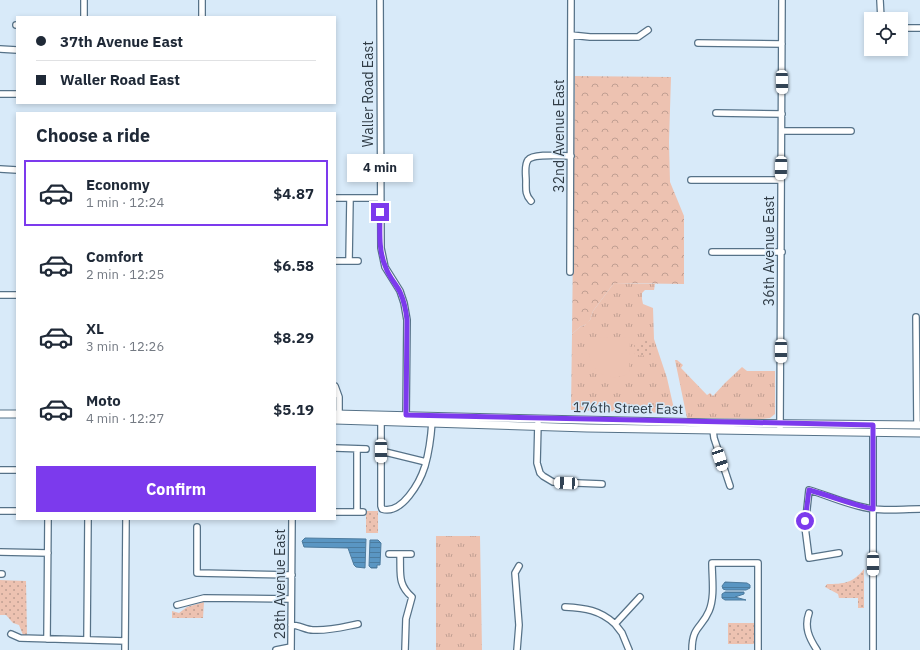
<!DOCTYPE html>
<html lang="en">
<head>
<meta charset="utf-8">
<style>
	:root { --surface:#fff; --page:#f2f2f3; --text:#1f2937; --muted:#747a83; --line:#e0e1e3; --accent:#7c3aed }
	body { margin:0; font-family:"IBM Plex Sans",sans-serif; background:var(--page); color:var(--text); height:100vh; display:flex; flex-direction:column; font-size:15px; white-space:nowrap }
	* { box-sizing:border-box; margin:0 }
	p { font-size:13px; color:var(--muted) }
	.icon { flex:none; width:22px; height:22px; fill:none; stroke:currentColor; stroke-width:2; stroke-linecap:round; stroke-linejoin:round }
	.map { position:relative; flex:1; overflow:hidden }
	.panel { position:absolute; left:16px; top:112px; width:320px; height:408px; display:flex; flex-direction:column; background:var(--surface); border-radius:0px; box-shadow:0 2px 6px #0003 }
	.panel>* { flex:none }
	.banner { position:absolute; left:16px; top:16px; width:320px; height:88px; border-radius:0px; box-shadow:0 2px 6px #0003; display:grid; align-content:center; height:88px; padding:0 20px; background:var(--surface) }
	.buttons { position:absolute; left:864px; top:12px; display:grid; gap:8px }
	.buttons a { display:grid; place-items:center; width:44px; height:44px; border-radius:0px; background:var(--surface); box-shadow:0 2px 6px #0003; font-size:20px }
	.end { position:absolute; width:18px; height:18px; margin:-9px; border:5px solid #7c3aed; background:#fff; box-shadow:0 0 0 2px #fff }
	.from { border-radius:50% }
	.bubble { position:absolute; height:28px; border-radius:0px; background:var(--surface); box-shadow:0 2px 6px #0003; font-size:13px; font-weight:700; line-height:28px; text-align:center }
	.car { position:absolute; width:12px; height:24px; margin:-12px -6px; border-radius:5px; box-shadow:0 0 3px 1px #0007; background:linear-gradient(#fff 24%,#345 0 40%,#fff 0 76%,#345 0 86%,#fff 0) }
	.banner b { display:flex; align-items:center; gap:14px; height:38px; font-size:15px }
	.banner b+b { border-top:1px solid var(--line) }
	.banner i { width:10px; height:10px; background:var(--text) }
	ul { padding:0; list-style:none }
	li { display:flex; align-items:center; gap:12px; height:66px; margin:0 8px 6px; padding:0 12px; border:2px solid transparent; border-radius:0px }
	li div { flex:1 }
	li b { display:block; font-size:15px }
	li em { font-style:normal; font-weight:700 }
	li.current { border-color:var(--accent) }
	li>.icon { width:36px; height:36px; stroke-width:1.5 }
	h2 { padding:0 20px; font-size:18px; line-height:48px }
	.action { display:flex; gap:8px; margin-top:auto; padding:8px 20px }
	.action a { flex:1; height:46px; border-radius:0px; background:var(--accent); color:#fff; font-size:16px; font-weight:700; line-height:46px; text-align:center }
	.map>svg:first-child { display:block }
</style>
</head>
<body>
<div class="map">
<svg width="920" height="650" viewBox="0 0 920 650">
	<defs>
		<pattern id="grass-tufts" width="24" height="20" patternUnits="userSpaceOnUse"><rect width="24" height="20" fill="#edc2b1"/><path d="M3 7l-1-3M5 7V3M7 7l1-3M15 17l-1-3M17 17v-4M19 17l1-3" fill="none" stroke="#c09f92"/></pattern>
		<pattern id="forest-crowns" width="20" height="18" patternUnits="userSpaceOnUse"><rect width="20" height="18" fill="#edc2b1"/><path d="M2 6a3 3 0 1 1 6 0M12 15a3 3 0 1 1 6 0" fill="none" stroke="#c09f92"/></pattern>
		<pattern id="park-dots" width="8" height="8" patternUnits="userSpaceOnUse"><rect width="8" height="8" fill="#edc2b1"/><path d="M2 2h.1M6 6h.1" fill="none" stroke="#c09f92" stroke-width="1.8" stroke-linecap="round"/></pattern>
		<pattern id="water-rules" width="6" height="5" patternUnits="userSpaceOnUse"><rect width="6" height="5" fill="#5a96c3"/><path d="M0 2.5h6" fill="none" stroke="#4b7ca0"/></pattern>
	</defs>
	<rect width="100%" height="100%" fill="#d8eaf9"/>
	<path fill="url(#grass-tufts)" d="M614 283 655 284 654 290H645L642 293V299L643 304 653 308 654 339 667 378 674 409 672 411 667 413 571 410 572 334 580 327 585 325 590 320 593 311Z
		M675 360H677L683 365 681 368 707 395 710 393 713 396 725 383 742 367 747 371H775V414L770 418 761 419 687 418Z
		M436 536H480L482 650H436Z"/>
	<path fill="url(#forest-crowns)" d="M575 76 671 77 669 142 670 182 684 216V284L614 283 593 311 590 320 587 324 580 327 572 334Z"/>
	<path fill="url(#park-dots)" d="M640 339H651L652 356 635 355 634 343H640Z
		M366 511H378V533H366Z
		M864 569V608H858V598H839L838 594 825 587 827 584C844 584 853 583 864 569Z
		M0 580 26 581 27 635H23L19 625 13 623 6 615H0Z
		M204 602 203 618H172V611L179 613 187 607Z
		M728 623H755V644H728Z"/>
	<path fill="#edc2b1" d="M629 337 630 339 629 373C601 390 577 353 595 338Z"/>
	<path fill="url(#water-rules)" stroke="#4d7b9e" d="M305 538 366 539 365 568 356 567 354 565 348 548 304 547 302 541Z
		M370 540H378L381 543 380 565H377V568H371L369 566Z
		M725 582 747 583 750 585V588L746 590H726L723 589 722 586Z
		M725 592H744V594L735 597 746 600H725L722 598V594Z"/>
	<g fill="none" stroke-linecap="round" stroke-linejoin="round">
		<defs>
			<path id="minor" d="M380 0 381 248 385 267 400 291 404 303 407 320 406 418
				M880 0 881 19
				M84 17V0
				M202 17V0
				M16 25H17
				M901 28H920
				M571 35 590 37H638L648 30
				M698 43 782 44
				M0 49 17 50
				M0 94H17
				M716 113 782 114
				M782 131H851
				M0 169 17 170
				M691 180H781
				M335 198H380
				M531 201C525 195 526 189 526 181 526 175 524 165 528 160 533 153 562 156 571 156
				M712 252H782
				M335 261H358
				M349 261 350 199
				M570 272 571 0
				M0 295H17
				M916 317 917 425
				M335 386 339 397V414
				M381 421V506L382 509C402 515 420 482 425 466 429 452 431 437 432 422
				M538 423 537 463 540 473 543 476 553 482 602 484
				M780 428 782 0
				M713 430 714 438 730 486
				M335 448 366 449
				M381 451 426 462
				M0 470H17
				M0 511H17
				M335 512H363
				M357 512V449
				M197 527V573L292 575
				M0 552 48 553
				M839 553 809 558 805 527 809 490C830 496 850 506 873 509 888 511 904 509 920 509
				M389 554H411
				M400 554C401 573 397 584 412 597L406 619 405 650
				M0 574H2
				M177 605 204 598 291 599
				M565 607C585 608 600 610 615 624L640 597
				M809 613C804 627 809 638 817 650
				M615 624 622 633 629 650
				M291 625C299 625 306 630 313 630 329 631 343 627 358 624
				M11 634 20 638 125 641
				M47 639 48 519
				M87 640 88 519
				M125 650 126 519
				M276 650 291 647
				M291 650 292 519
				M517 650 519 625 515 573 519 566
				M692 650C692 626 702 628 709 611 715 597 712 578 712 563H758V650
				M873 650V429"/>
			<path id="major" d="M0 414H17
				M335 414 712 423 920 425
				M335 420 587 428 920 433"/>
		</defs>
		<use href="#minor" stroke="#567288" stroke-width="8"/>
		<use href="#major" stroke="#567288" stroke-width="9"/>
		<use href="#minor" stroke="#fff" stroke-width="5.5"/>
		<use href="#major" stroke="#fff" stroke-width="7"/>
	</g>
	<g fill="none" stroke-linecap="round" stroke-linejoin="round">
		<path stroke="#7c3aed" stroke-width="5" d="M380 212C380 230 378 251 386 268 389 277 396 284 400 292 404 301 406 310 407 320L406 415 873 425V509C850 504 831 496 809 490L805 521"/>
	</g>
	<g text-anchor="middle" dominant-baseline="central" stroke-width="3" stroke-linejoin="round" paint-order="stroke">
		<g font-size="14" fill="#303c46" stroke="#d8eaf9">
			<text transform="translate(368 94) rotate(-90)">Waller Road East</text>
			<text transform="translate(559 136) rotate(-90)">32nd Avenue East</text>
			<text transform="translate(769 251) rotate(-90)">36th Avenue East</text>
			<text transform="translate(628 408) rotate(1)">176th Street East</text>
			<text transform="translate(280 584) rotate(-90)">28th Avenue East</text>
		</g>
	</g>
</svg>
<div class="buttons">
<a><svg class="icon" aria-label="locate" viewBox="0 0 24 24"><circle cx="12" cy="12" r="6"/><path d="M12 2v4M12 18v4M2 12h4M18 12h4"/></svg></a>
</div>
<i class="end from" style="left:805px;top:521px"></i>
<i class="end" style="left:380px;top:212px"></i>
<div class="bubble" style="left:347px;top:154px;width:66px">4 min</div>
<i class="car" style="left:782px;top:82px;rotate:179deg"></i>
<i class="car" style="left:781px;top:168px;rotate:181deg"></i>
<i class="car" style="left:781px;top:351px;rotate:180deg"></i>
<i class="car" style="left:381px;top:451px;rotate:180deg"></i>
<i class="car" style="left:720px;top:459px;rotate:162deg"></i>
<i class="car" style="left:566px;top:483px;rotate:273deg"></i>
<i class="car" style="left:873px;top:564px;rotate:180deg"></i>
<div class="banner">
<b><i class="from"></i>37th Avenue East</b>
<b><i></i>Waller Road East</b>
</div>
<section class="panel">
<h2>Choose a ride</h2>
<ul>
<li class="current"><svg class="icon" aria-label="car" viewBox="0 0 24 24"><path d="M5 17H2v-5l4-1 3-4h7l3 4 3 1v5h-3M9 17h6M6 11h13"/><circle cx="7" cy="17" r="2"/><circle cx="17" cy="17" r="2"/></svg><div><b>Economy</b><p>1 min · 12:24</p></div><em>$4.87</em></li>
<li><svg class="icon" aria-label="car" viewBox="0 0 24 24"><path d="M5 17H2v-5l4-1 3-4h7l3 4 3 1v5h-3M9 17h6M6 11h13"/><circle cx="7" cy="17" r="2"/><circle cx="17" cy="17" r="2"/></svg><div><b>Comfort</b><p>2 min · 12:25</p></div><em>$6.58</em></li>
<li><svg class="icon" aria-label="car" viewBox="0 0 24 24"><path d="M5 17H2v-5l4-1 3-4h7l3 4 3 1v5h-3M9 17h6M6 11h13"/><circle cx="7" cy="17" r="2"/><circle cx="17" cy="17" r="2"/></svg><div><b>XL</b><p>3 min · 12:26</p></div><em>$8.29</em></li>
<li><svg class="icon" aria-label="car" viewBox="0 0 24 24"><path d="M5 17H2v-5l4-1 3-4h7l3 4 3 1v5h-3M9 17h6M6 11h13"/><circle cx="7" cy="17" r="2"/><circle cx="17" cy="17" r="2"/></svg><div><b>Moto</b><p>4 min · 12:27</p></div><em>$5.19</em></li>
</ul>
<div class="action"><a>Confirm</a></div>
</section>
</div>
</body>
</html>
